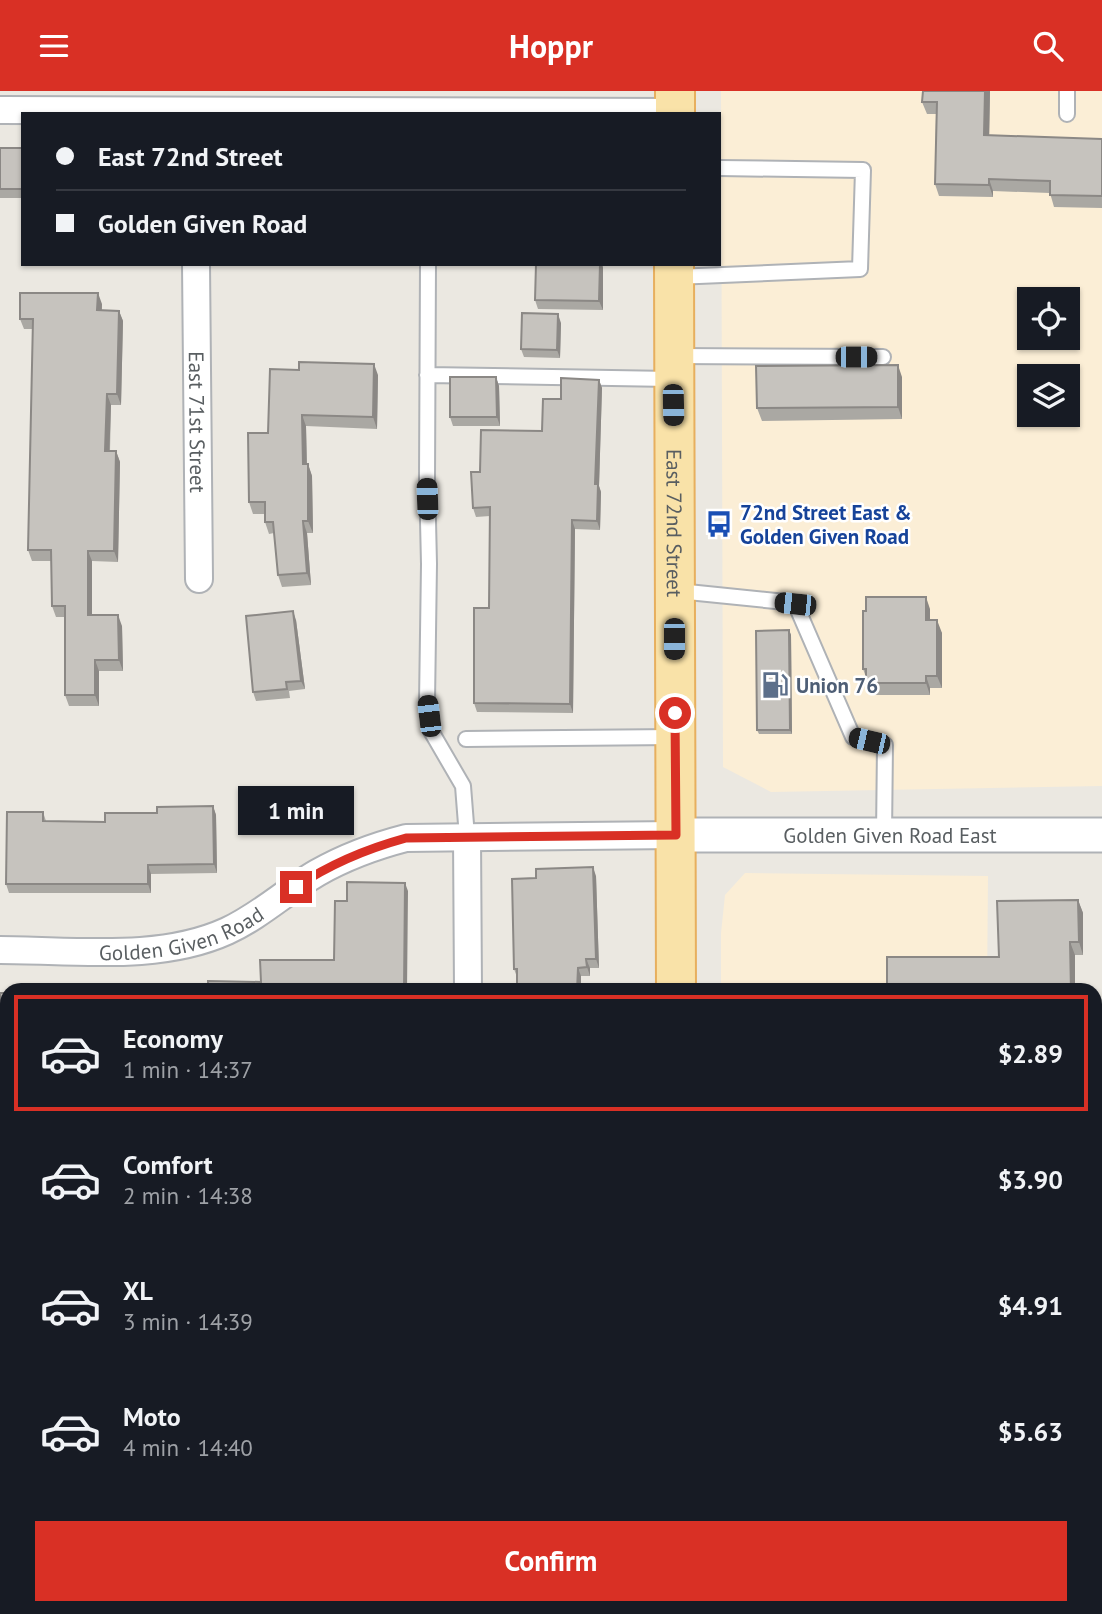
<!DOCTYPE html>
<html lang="en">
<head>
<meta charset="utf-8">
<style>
	:root { --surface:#171b24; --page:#20242c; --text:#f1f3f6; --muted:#9ea1a6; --line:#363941; --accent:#d93025 }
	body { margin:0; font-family:"PT Sans",sans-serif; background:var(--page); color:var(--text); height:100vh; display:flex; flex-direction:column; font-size:26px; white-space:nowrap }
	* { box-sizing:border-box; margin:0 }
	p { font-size:23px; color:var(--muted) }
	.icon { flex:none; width:38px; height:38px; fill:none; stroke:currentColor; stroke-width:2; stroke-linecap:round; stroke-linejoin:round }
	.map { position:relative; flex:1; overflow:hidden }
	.drawer { position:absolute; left:0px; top:892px; width:1102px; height:632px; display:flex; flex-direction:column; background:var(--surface); border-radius:21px 21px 0 0; box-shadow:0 2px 5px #0004 }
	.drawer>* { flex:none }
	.top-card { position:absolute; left:21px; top:21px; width:700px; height:154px; border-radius:0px; box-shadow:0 2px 5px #0004; display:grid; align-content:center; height:154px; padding:0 35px; background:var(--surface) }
	.tools { position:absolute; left:1017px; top:196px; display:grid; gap:14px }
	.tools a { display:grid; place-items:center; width:63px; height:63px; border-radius:0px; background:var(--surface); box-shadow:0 2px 5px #0004; font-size:35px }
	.end { position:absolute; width:32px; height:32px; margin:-16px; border:9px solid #d93025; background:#fff; box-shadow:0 0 0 4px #fff }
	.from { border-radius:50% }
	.bubble { position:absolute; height:49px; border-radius:0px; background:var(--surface); box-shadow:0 2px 5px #0004; font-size:23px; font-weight:700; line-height:49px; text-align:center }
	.car { position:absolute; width:21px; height:42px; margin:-21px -10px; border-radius:9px; box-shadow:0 0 5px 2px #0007; background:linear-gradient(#222 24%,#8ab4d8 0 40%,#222 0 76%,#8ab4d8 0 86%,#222 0) }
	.top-card b { display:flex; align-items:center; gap:24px; height:66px; font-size:26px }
	.top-card b+b { border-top:2px solid var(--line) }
	.top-card i { width:18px; height:18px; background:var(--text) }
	ul { padding:12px 0 0; list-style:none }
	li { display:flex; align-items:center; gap:21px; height:116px; margin:0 14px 10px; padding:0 21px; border:4px solid transparent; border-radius:0px }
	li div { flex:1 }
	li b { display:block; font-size:26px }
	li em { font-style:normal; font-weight:700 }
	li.on { border-color:var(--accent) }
	li>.icon { width:63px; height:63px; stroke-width:1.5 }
	.cta { display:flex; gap:14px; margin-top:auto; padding:14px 35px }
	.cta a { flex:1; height:80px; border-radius:0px; background:var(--accent); color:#fff; font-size:28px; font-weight:700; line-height:80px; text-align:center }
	header { display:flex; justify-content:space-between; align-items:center; height:91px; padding:0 35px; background:var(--accent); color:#fff; font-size:32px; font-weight:700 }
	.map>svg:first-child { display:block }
</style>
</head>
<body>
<header><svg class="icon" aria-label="menu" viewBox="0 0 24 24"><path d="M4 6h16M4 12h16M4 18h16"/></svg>Hoppr<svg class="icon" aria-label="search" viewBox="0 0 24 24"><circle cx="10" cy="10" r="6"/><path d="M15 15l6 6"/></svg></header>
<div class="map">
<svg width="1102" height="1523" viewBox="0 0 1102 1523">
	<rect width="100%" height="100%" fill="#ebe8e1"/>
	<path fill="#fbeed6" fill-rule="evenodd" d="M721 0H1102V695L771 701 723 676ZM1029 208H1068V247H1029ZM1029 285H1068V324H1029Z
		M745 782 988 785 987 899 721 900V842L725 804Z
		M454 1517H617V1523H454Z"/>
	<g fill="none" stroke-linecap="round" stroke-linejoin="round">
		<defs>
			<path id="service" d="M1067 23V0
				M428 173 427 387 429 473 427 611 431 640 463 695 467 746
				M675 186 860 178 863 79 719 77
				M674 265 883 266
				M427 284 671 288
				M678 500 795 512 853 646 885 654 884 744
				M466 648 675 646
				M246 1517V1523
				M479 1523V1517"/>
			<g id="minor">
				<path d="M0 19 675 21"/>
				<path id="s1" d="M196 173 199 488"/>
				<path d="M467 746 468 900"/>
				<path id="s2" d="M0 859C74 859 159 871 227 840 260 825 286 800 317 782 345 766 375 755 406 747L676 744"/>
				<path d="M0 1147H7"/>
				<path d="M1096 1477H1102"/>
			</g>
			<g id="tertiary">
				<path id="s3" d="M676 744H1102"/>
			</g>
			<g id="primary">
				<path d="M675 23V0"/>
				<path id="s4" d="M674 173 676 900"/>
				<path d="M676 1517V1523"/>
			</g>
		</defs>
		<use href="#service" stroke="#afb2b6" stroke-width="18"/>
		<use href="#minor" stroke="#afb2b6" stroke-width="30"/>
		<use href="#tertiary" stroke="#afb2b6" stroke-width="37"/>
		<use href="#primary" stroke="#e7af5e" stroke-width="42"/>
		<use href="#service" stroke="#fff" stroke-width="14"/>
		<use href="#minor" stroke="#fff" stroke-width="26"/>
		<use href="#tertiary" stroke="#fff" stroke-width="33"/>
		<use href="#primary" stroke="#f9e2a8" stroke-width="38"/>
	</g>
	<path fill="#aaa8a3" d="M923 0H990L989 44 1102 48V117L1054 116 1050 102 993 100V106L939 105 935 93 936 23H927L922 11Z
		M0 57H23V107H0Z
		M536 173H602L603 177V219L538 218 535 209Z
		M102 213V219L119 220 123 230 121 314H111L110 360H116L120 371 118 471 92 470V524L122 535 123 580H99V615H69L65 604V526H56L52 515 51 470H32L28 459 33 238H24L20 228Z
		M561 232 560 267 524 266 521 258Z
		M378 284 377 338 306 335 307 373H308L312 385 313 442H307L311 494 282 496 278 484 274 442 269 443 265 431V423H253L249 411 268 342Z
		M496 286 499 295 500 335H453L450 326Z
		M902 286V328L762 330 757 317Z
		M599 289 602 297 599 395 601 401 600 439 575 438 573 622 477 621 474 612 489 517 490 425 476 426 473 417 480 381 542 340 561 308Z
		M930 518V529L942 542V597H930V604H870L866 592V586L863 578Z
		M296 529 305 598 289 600 290 607 256 610 253 601Z
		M789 539 791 544 792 643H759L757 639Z
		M213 715 216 724 217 782 151 783V802H9L6 793 43 721 46 730 105 731 157 722Z
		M596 785 599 877H590V885H581V900H517V886L514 878 536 787Z
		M1078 809 1083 822V864H1075V900H887L999 866Z
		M0 902H7V981H0Z
		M0 1023H7V1093L0 1092Z
		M0 1191 7 1192V1285H0Z
		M83 1517H208V1523H83Z
		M297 1517H418V1523L298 1522Z"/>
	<path fill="#8b8885" d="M985 0H990L989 56 984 44Z
		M989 88 993 100V106L989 94Z
		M600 173H602L603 177V219L599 210Z
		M98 202 102 213 101 230 97 219Z
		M119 220 123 230 121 314 117 303Z
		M558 223 561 232 560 267 557 259Z
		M374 273 378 284 377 338 373 326Z
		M898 274 902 286V328L898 316Z
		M496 286 499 295 500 335 497 326Z
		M599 289 602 297 599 395 601 401 600 439 597 430 595 393Z
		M107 303 111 314 109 370 105 360Z
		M302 324 306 335 307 385 303 373Z
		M116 360 120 371 118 471 114 460Z
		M308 373 312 385 313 442 308 430Z
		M572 429 575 438 573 622 570 613Z
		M303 430 307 442 311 494 307 482Z
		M88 460 92 470V535L88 524Z
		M926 506 930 518V542L926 529Z
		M293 520 296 529 305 598 301 590Z
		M118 524 122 535 123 580 119 569Z
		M937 529 942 542V597L937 585Z
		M789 539 791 544 792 643 790 639Z
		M95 569 99 580V615L95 604Z
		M926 585 930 597V604L926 592Z
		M213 715 216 724 217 782 214 773Z
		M148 774 151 783V802L148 793Z
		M593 776 596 785 599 877 596 868Z
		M405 792 408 800 407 900H404Z
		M1078 809 1083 822V864L1079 851Z
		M1070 851 1075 864V900H1071Z
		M586 868 590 877V885L587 876Z
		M578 877 581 885V900H577Z
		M413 1517H418V1523H413Z
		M598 1517H600L602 1523H598Z
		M1068 1517H1071V1523H1067Z"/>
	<path fill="#c6c3be" stroke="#8b8885" stroke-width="2" d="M923 0H985L984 44 1102 48V105L1050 104V90L989 88V94L935 93 937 11H922Z
		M0 57H23V98H0Z
		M536 173H600L599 210 535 209Z
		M20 202H98L97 219 119 220 117 303H107L105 360H116L114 460H88V524H118L119 569H95V604H65V515H52L51 459H28L33 228H20Z
		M522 222 558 223 557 259 521 258Z
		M299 271 374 273 373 326 302 324 303 373H308V430H303L307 482 278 484 273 431H265V411H249L248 342H268L270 278 299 279Z
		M898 274V316L757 317 756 275Z
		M450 286H496L497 326H450Z
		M561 287 599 289 595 393H598L597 430 572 429 570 613 474 612V517H489L490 416 473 417 471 381H480L481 339 542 340 543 308H561Z
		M866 506H926V529H937V585H926V592H866V578H863V520H866Z
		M293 520 301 590 286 591 287 598 253 601 246 525Z
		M789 539 790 639H757L756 540Z
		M213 715 214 773 148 774V793H6L7 721H43V730L105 731V722H157V716Z
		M593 776 596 868H586L587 876 578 877 577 900H517V878H514L512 788 536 787V778Z
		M347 791 405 792 404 900H208V890L261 891 260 869H334L335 810H347Z
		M1078 809 1079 851H1070L1071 900H887V866H999L997 810Z
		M0 902H7V972H0Z
		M0 1023H7V1084H0Z
		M0 1191 7 1192V1276H0Z
		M83 1517H140V1523H83Z
		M356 1517H413V1523H356Z
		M527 1517H598V1523H526Z
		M753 1517H1068L1067 1523H753Z"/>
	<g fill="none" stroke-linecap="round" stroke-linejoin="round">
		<path stroke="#d93025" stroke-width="9" d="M296 796C330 773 366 758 406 747L676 744 675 622"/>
	</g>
	<defs>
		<symbol id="bus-bare" viewBox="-9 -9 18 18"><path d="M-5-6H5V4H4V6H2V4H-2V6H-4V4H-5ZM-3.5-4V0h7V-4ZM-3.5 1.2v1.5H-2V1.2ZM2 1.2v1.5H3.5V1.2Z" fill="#1a4fb4" stroke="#fff" stroke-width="2.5" paint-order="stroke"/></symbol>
		<symbol id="fuel-bare" viewBox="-9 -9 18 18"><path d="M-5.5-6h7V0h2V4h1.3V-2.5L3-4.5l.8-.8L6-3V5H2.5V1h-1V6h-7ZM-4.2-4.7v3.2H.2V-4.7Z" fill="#5c6f8a" stroke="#fff" stroke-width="2.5" paint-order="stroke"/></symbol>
	</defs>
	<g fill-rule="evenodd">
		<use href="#bus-bare" x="700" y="414" width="38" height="38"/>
		<use href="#fuel-bare" x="756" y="575" width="38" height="38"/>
	</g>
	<g text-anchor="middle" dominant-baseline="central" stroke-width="5" stroke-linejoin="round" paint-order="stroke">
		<g font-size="21" fill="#595e61" stroke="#fff">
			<text stroke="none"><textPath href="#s1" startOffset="158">East 71st Street</textPath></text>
			<text stroke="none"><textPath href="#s4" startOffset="259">East 72nd Street</textPath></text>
			<text stroke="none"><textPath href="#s3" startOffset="214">Golden Given Road East</textPath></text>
			<text stroke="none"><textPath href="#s2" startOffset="184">Golden Given Road</textPath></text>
		</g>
		<g font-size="21" font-weight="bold" fill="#164399" stroke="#fff" text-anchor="start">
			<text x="740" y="421">72nd Street East &amp;<tspan x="740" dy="24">Golden Given Road</tspan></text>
		</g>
		<g font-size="21" font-weight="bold" fill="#4e5e75" stroke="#fff" text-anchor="start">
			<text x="796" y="594">Union 76</text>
		</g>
	</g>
</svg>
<div class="tools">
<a><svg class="icon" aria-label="locate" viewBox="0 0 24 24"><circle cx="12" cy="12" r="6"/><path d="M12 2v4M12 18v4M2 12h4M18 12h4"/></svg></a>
<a><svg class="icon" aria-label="layers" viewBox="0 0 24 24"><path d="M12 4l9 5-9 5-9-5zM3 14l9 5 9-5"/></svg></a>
</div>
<i class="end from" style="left:675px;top:622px"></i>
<i class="end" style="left:296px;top:796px"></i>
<div class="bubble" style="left:238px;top:695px;width:116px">1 min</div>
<i class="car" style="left:856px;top:266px;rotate:90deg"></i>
<i class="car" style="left:673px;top:314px;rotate:179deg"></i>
<i class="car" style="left:427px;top:408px;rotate:358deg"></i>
<i class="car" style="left:795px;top:513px;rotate:276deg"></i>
<i class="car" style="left:674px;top:548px;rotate:180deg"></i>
<i class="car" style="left:429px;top:625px;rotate:353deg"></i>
<i class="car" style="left:869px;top:650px;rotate:283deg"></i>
<div class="top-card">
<b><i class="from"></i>East 72nd Street</b>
<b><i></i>Golden Given Road</b>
</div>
<section class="drawer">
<ul>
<li class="on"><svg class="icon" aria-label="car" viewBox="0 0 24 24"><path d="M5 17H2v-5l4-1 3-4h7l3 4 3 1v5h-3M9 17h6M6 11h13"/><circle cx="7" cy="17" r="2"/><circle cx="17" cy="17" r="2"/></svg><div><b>Economy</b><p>1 min · 14:37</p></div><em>$2.89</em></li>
<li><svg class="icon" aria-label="car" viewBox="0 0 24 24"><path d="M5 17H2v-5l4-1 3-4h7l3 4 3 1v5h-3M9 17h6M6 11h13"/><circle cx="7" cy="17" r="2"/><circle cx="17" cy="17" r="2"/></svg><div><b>Comfort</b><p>2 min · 14:38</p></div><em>$3.90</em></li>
<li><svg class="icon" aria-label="car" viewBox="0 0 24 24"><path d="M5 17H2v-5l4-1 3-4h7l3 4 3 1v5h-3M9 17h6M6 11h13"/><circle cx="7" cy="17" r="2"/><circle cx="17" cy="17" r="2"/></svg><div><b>XL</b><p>3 min · 14:39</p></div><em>$4.91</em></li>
<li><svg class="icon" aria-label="car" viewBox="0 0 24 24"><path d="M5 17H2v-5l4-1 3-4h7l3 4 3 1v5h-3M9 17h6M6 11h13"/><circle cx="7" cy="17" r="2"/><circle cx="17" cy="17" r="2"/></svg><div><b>Moto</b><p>4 min · 14:40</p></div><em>$5.63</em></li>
</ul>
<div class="cta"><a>Confirm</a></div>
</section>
</div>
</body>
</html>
